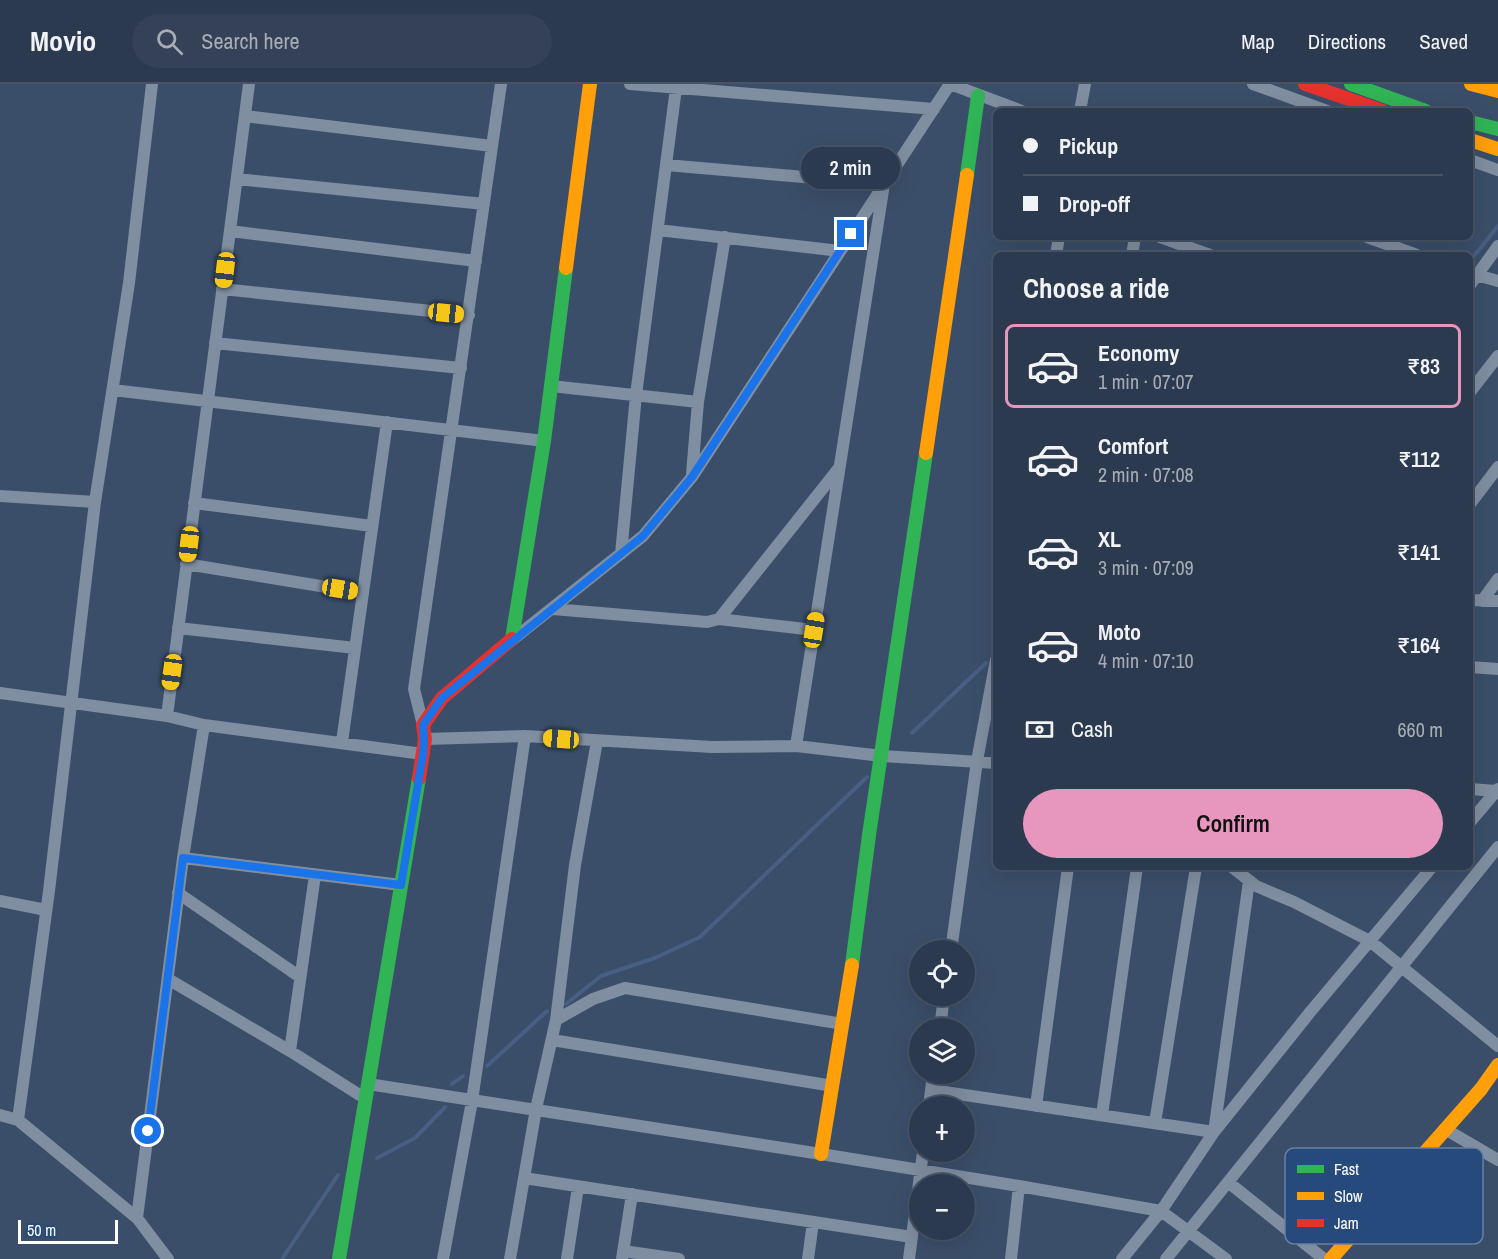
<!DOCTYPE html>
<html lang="en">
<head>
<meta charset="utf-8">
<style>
	:root { --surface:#2c3a4f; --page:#344156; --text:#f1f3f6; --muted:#a6adb7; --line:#485466; --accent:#e797bd }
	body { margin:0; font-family:"Archivo Narrow",sans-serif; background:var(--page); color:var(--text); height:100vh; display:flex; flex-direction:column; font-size:22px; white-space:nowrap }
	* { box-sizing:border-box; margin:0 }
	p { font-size:20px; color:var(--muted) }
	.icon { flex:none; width:33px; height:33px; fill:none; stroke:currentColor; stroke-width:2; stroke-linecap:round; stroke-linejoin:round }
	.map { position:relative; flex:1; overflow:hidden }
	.panel { position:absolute; left:993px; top:168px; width:480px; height:618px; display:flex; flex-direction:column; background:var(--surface); border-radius:9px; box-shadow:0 6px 24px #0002,0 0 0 2px var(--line) }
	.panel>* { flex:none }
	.hud { position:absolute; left:993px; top:24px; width:480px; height:132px; border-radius:9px; box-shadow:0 6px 24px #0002,0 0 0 2px var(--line); display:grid; align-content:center; height:132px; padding:0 30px; background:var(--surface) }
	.tools { position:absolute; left:909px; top:856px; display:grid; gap:12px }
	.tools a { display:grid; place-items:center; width:66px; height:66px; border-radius:50%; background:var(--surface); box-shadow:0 6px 24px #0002,0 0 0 2px var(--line); font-size:30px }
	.scale { position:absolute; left:18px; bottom:15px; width:100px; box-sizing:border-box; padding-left:6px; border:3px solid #fff; border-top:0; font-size:16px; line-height:21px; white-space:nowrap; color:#fff; -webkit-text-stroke:4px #274a7d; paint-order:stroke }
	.end { position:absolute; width:27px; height:27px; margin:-14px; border:8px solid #1a73e8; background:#fff; box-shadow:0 0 0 3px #fff }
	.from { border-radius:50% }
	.bubble { position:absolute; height:42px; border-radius:21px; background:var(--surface); box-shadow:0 6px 24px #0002,0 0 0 2px var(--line); font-size:20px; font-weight:600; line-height:42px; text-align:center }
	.car { position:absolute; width:18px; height:36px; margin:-18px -9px; border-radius:8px; box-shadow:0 0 4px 2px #0007; background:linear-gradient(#f5c518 24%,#345 0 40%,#f5c518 0 76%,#345 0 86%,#f5c518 0) }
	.hud b { display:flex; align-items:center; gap:21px; height:57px; font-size:22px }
	.hud b+b { border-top:2px solid var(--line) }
	.hud i { width:15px; height:15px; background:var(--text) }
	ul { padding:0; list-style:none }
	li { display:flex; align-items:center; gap:18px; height:84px; margin:0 12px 9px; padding:0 18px; border:3px solid transparent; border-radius:9px }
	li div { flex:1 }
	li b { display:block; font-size:22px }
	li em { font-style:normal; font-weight:600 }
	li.active { border-color:var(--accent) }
	li>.icon { width:54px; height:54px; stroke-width:1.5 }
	h2 { padding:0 30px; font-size:27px; line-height:72px }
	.pay { display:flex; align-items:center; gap:15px; height:66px; padding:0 30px; font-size:22px }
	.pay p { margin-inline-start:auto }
	.button { display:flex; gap:12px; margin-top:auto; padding:12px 30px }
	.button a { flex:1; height:69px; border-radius:36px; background:var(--accent); color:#111; font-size:24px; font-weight:600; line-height:69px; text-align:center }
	header { display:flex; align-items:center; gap:36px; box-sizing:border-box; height:84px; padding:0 30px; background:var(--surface); border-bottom:2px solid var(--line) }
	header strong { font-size:28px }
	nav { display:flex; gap:33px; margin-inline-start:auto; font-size:21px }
	.search { width:420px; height:54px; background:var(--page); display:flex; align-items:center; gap:15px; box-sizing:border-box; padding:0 21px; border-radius:33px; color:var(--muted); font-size:22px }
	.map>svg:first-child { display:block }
</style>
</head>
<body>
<header>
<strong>Movio</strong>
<div class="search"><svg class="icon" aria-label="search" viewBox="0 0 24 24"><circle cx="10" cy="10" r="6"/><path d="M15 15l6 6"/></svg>Search here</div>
<nav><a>Map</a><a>Directions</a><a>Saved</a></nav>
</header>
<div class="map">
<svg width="1498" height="1175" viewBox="0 0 1498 1175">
	<rect width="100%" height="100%" fill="#3b4e69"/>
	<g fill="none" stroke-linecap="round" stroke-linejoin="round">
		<path stroke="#465f82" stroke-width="4" d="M1470 177 1498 142
			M912 649 986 579
			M566 920 601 892 655 874 700 853 867 693
			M487 982 547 927
			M452 1000 463 992
			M377 1074 415 1054 445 1023
			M282 1175 338 1091"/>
		<path stroke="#7f8ea0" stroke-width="12" d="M630 0 934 25
			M1253 0 1327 27
			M1080 27 1085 0
			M245 32 492 62
			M1470 76 1498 86
			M666 81 884 100 796 662
			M237 95 484 120
			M658 146 840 167
			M230 147 476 177
			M1160 153 1210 171
			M1367 153 1417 171
			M1056 171 1059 153
			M1132 171 1135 153
			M1473 190 1498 197
			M1470 201 1498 162
			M222 205 469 231
			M215 259 461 284
			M551 302 698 318
			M113 306 544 357
			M1470 308 1498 272
			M692 390 698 318 725 153
			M0 412 95 418
			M194 419 372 442
			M1470 420 1498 383
			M621 470 636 311 676 4
			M186 480 363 509
			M1470 516 1498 517
			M1482 517 1498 495
			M553 525 707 538 719 535 839 384
			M719 535 814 546
			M178 544 355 564
			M512 556 643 452 692 393 950 0 1022 27
			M1470 583 1498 585
			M0 609 167 632 204 641 423 670
			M167 632 249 0
			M423 641 414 605 501 0
			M425 655 525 652 712 663 796 662 882 672 996 679
			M342 658 387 338
			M1470 705 1496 707
			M1470 738 1498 705
			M183 774 401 801
			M1232 783 1256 802 1294 818 1370 857 1498 962
			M178 809 300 893
			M0 817 46 826
			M951 867 977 677 996 576
			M168 895 290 967 366 1015
			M556 936 593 915 625 904 843 940
			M940 945 944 912
			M552 956 833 1002
			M290 967 315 791
			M368 1000 821 1070 1019 1102 1161 1127 1226 1175
			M931 1006 1214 1048 1249 797
			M1036 1022 1068 783
			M929 1023 933 990
			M0 1031 18 1036 137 1134 168 1175
			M1102 1031 1137 783
			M18 1036 49 807 95 418 129 199 152 0
			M1155 1039 1196 783
			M1445 1045 1498 1076
			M524 1094 912 1153
			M1228 1098 1324 1175
			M137 1134 183 774 204 641
			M623 1167 679 1175
			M443 1175 472 1017 525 652
			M510 1175 536 1025 556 936 575 781 597 657
			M567 1175 578 1103
			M622 1175 632 1110
			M808 1175 813 1138
			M909 1175 923 1068
			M1011 1175 1019 1102
			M1122 1175 1161 1127 1214 1048 1311 927 1432 783
			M1166 1175 1498 763"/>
		<path stroke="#30b455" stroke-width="14" d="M1351 0 1426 27
			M1470 38 1498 45
			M967 91 978 12
			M512 555 544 357 566 184
			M852 881 869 751 926 369
			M339 1175 419 694"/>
		<path stroke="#ff9f0a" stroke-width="14" d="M1471 0 1498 7
			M1470 56 1498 65
			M566 184 590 0
			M926 369 967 91
			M821 1070 852 881
			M1331 1175 1481 1005 1498 981"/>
		<path stroke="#e5322d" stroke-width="14" d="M1305 0 1383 27
			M419 694 425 655 423 641 442 614 512 555"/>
	</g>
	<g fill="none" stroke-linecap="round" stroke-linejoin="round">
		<path stroke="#1a73e8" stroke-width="8" d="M148 1047 183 774 401 801 423 670 424 655 423 641 442 614 643 452 692 393 851 150"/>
	</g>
	<rect x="1285" y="1064" width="198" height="96" rx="9" fill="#274a7d" stroke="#6880a4" stroke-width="1.5"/>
	<rect x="1297" y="1081" width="27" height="8" fill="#30b455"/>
	<rect x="1297" y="1108" width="27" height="8" fill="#ff9f0a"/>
	<rect x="1297" y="1135" width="27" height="8" fill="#e5322d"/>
	<g font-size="16" fill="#fff">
		<text x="1334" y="1091">Fast</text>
		<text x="1334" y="1118">Slow</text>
		<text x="1334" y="1145">Jam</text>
	</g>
</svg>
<div class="tools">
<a><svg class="icon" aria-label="locate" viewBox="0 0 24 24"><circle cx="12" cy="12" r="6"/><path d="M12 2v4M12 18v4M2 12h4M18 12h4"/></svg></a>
<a><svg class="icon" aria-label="layers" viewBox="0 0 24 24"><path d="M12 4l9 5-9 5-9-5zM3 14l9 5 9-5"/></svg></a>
<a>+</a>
<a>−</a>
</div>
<div class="scale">50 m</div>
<i class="end from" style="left:148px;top:1047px"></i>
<i class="end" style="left:851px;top:150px"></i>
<div class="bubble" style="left:801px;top:63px;width:99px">2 min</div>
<i class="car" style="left:225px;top:186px;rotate:187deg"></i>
<i class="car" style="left:446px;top:229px;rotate:96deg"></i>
<i class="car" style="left:189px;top:460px;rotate:187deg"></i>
<i class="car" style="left:340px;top:505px;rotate:99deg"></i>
<i class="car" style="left:814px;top:546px;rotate:9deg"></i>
<i class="car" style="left:172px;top:588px;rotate:188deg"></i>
<i class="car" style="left:561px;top:655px;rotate:274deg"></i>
<div class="hud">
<b><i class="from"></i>Pickup</b>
<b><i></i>Drop-off</b>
</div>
<section class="panel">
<h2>Choose a ride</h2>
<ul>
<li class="active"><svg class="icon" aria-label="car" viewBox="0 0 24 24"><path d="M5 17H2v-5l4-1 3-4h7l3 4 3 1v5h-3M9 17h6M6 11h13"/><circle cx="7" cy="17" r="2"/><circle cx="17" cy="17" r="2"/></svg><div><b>Economy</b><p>1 min · 07:07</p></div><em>₹83</em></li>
<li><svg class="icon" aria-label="car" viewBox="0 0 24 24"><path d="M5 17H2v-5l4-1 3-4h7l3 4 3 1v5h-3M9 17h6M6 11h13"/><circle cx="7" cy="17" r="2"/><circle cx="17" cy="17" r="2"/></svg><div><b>Comfort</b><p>2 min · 07:08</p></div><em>₹112</em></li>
<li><svg class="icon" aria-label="car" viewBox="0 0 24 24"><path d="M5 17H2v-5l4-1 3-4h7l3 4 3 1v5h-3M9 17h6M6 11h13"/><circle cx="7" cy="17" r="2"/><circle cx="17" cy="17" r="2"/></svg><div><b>XL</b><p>3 min · 07:09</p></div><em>₹141</em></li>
<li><svg class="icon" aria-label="car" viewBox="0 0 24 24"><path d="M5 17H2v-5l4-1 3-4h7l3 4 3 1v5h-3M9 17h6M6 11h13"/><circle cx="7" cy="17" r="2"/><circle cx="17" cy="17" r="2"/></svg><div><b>Moto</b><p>4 min · 07:10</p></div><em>₹164</em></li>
</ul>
<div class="pay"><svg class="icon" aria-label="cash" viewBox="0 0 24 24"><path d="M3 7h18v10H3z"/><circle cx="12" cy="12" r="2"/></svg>Cash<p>660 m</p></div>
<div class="button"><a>Confirm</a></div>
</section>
</div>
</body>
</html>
